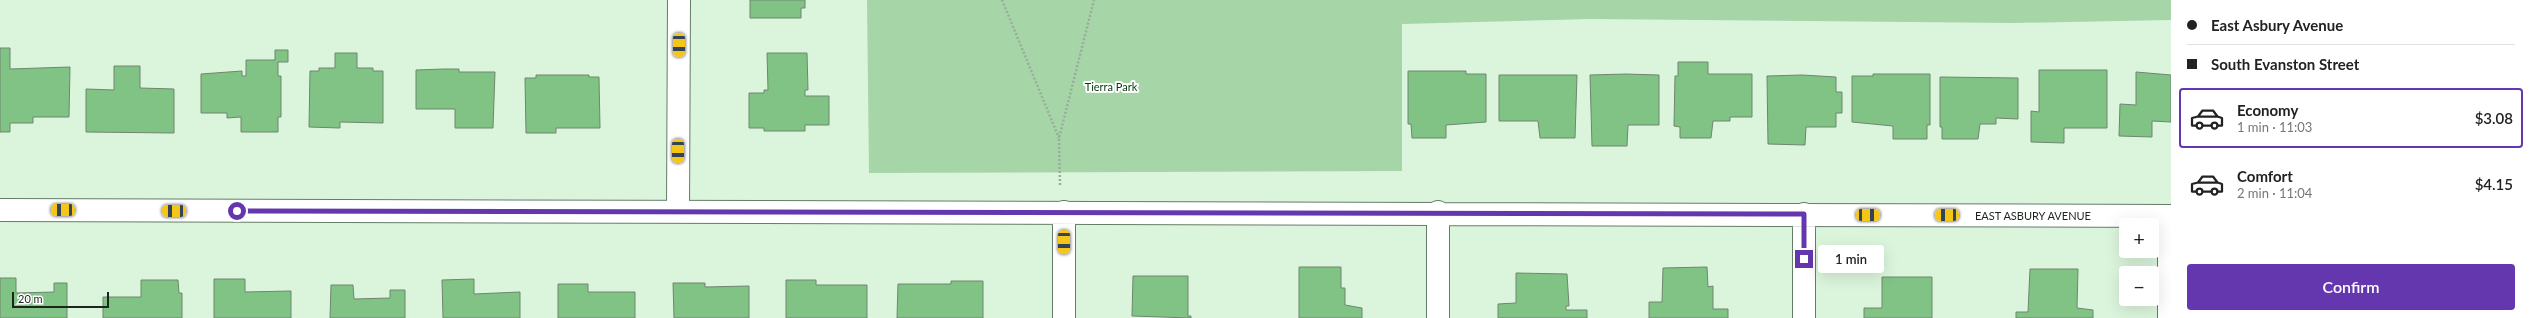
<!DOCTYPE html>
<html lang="en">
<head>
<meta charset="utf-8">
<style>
	:root { --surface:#fff; --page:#f6f6f6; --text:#222; --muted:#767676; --line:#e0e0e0; --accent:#6537af }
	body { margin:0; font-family:Lato,sans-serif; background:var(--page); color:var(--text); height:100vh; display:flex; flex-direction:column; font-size:15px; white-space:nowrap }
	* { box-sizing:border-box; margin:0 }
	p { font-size:13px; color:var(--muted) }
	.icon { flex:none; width:22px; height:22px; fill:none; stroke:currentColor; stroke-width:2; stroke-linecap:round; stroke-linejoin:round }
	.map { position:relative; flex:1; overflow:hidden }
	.sheet { display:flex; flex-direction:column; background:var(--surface); width:360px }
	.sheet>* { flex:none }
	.guide { display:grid; align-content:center; height:88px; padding:0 16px; background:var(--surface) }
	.buttons { position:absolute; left:2119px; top:218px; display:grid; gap:8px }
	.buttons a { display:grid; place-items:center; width:40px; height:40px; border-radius:4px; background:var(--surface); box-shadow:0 4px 16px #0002; font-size:20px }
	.scale { position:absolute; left:12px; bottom:10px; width:97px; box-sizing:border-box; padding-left:4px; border:2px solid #1c251c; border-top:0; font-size:11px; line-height:14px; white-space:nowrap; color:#1c251c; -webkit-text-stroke:3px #fff; paint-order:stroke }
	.end { position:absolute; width:18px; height:18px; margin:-9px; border:5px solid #6537af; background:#fff; box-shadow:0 0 0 2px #fff }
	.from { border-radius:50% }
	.bubble { position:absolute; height:28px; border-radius:4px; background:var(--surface); box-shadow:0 4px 16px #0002; font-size:13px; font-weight:600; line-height:28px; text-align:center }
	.car { position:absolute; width:12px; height:24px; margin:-12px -6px; border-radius:5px; box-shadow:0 0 3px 1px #0007; background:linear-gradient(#f5c518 24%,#345 0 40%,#f5c518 0 76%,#345 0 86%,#f5c518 0) }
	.guide b { display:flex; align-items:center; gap:14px; height:38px; font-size:15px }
	.guide b+b { border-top:1px solid var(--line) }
	.guide i { width:10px; height:10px; background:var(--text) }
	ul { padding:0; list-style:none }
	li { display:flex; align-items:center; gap:12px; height:60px; margin:0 8px 6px; padding:0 8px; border:2px solid transparent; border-radius:4px }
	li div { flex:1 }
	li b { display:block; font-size:15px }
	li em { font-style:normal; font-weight:600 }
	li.current { border-color:var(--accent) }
	li>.icon { width:36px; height:36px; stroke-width:1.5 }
	.button { display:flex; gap:8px; margin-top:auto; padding:8px 16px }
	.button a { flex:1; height:46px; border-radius:4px; background:var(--accent); color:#fff; font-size:16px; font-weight:600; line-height:46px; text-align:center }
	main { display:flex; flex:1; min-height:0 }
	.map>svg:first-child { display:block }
</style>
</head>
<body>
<main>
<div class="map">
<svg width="2171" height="318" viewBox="0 0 2171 318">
	<rect width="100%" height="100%" fill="#dbf5dc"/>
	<path fill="#a6d5a8" d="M867 0H2171V20L2014 23 1590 19 1402 24V171L869 173Z"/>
	<path fill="#80c385" stroke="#6e866f" d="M750 0H805V8H801V18H750Z
		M0 48H10V69L70 67 69 117H33V123H10V132H0Z
		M275 50H288V62H278V76H281V117H278V132H241V117L227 118V113H201V74L242 71V76H246V60H275Z
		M335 53H357V68H373V71H383V123L340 122V128L309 127 310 71H319V68H335Z
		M767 53H807L808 90H805V96H829V125H805V131H764V128H749V93H764V90H768Z
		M1678 62H1708V74H1752V117H1730V121H1713L1711 138H1680V127L1674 126 1675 76H1678Z
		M114 66H140V88L174 89V133L86 132V89L114 90Z
		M444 69H459V72H495L493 128H455V109H416V70Z
		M2039 70H2107V128H2064V143L2031 142V111L2039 112Z
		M1408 71H1466V74H1486V122L1446 125V138H1412L1411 124H1408Z
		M2136 72 2171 75V122L2152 121V137L2119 136 2120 104 2136 105Z
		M1626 74 1659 75V125H1628L1627 146H1592L1590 75Z
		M1873 74H1930V125H1927V139H1893V126L1852 122V76H1873Z
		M536 75H589V77H599L600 128H556V133H526L525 78H536Z
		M1499 75H1577L1575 138H1540L1538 121H1499Z
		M1802 75 1836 77V92H1842V113H1836V127H1806L1805 145 1768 144 1767 76Z
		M1940 77 2018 78V119L1996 118V124H1980L1978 139H1942V127H1940Z
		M1299 267H1341V288H1345V305L1362 308V318H1299Z
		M1707 267 1708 287 1713 286V309H1728V318H1649V302H1662L1663 268Z
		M2030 269H2078L2077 308 2093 310V318H2016V312H2028Z
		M1516 273 1567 274 1569 306H1566V310H1587V318H1498V304L1516 303Z
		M1133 276H1188V316H1191V318L1132 316Z
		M1882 277H1932V318H1864V308H1882Z
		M0 278H16V293L54 292V283H67V318H0Z
		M214 279H245V292L291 291V318H214Z
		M474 279V294L520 292V318H443L442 280Z
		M141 280H178L179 293H182V318H103V297H141Z
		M786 280H816V285H867V318H786Z
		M951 281H983V318H897L898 284H951Z
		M673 283H705V287L749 286V318H674Z
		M558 284H588V292H635V318H558Z
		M331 285H353L354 299 390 298V290H405V318H330Z"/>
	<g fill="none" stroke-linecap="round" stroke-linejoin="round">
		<defs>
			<path id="minor" d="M0 210 2171 216
				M678 211 679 0
				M1064 318V212
				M1438 318V212
				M1804 318V214
				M2169 318V216"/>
		</defs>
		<use href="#minor" stroke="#657c66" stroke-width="24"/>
		<path stroke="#99ad99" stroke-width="2.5" stroke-dasharray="2 2" stroke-linecap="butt" d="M1002 0 1059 138
			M1060 185 1059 138 1094 0"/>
		<use href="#minor" stroke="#fff" stroke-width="22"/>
	</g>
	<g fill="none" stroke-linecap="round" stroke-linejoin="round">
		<path stroke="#6537af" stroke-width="5" d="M237 211 1804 214V259"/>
	</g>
	<g text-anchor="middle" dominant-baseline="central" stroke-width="4" stroke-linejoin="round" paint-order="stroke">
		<g font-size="11" fill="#05370f" stroke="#fff">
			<text x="1111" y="86">Tierra Park</text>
		</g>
		<g font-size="11" fill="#1c251c" stroke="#fff">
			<text x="2033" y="215">EAST ASBURY AVENUE</text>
		</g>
	</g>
</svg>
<div class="buttons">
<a>+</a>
<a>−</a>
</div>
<div class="scale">20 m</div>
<i class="end from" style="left:237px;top:211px"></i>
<i class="end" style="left:1804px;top:259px"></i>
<div class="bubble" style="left:1818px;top:245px;width:66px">1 min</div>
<i class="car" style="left:679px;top:45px;rotate:180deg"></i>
<i class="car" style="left:678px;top:151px;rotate:180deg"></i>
<i class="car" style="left:63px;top:210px;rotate:270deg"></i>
<i class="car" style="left:174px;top:211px;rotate:270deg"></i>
<i class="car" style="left:1868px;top:215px;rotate:90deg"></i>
<i class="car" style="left:1947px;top:215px;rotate:270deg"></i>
<i class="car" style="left:1064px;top:242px;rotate:180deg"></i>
</div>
<section class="sheet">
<div class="guide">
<b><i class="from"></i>East Asbury Avenue</b>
<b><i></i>South Evanston Street</b>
</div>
<ul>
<li class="current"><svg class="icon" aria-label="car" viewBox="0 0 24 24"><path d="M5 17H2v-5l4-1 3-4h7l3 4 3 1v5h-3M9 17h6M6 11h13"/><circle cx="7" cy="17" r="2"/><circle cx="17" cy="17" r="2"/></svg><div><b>Economy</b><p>1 min · 11:03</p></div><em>$3.08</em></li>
<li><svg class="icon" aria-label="car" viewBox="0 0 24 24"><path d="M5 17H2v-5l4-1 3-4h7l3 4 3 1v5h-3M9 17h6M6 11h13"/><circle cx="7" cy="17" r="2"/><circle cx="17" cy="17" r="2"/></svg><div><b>Comfort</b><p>2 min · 11:04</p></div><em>$4.15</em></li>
</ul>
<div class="button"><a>Confirm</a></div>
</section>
</main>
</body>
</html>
